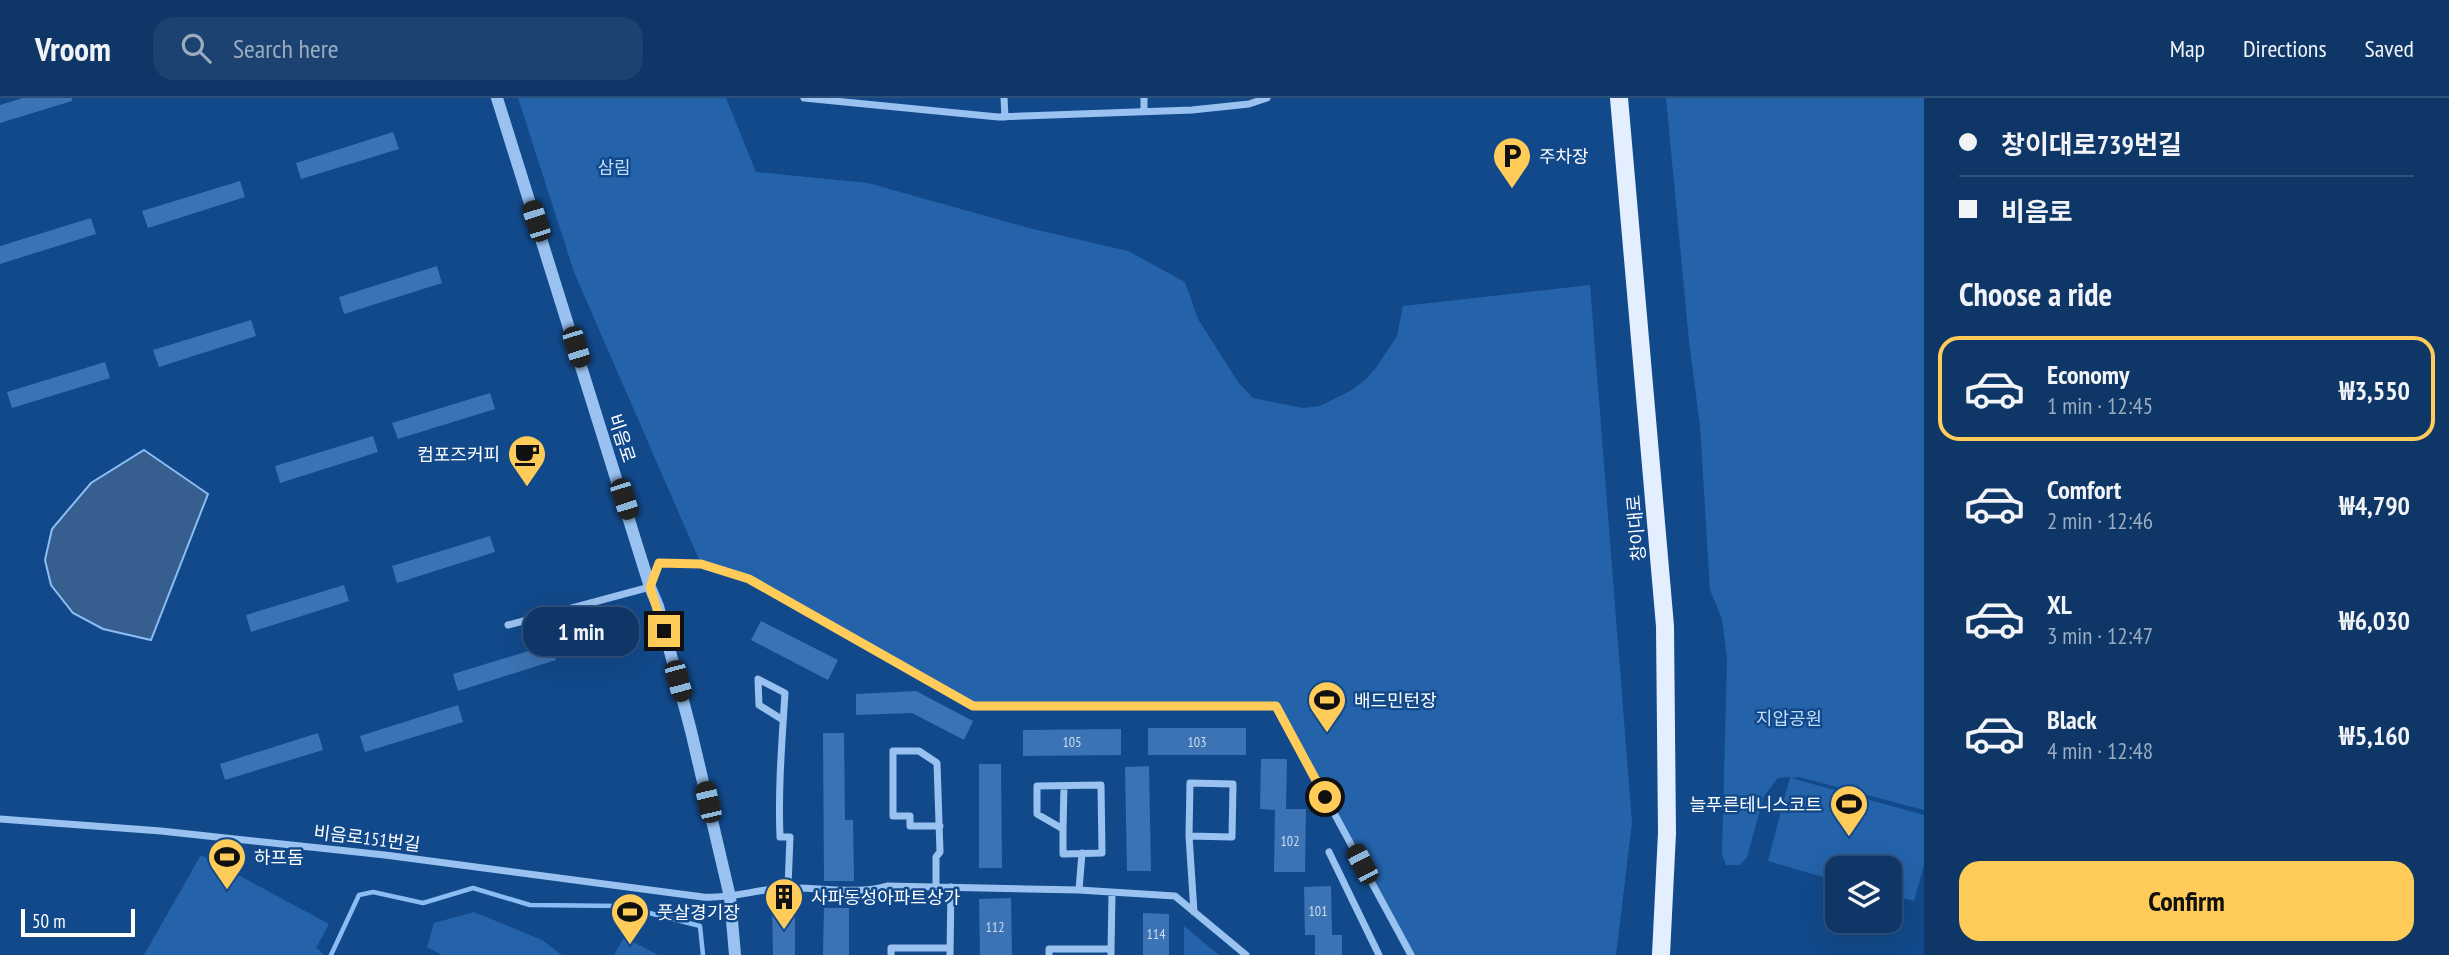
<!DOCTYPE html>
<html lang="en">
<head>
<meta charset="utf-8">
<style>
	:root { --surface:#0e3768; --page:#1c4271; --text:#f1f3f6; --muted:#9bacc0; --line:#2e517c; --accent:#ffcc59 }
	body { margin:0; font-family:"PT Sans Narrow","Noto Sans KR",sans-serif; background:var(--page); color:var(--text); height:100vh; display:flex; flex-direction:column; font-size:26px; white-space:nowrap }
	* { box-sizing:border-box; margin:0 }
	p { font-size:23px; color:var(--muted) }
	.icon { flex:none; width:38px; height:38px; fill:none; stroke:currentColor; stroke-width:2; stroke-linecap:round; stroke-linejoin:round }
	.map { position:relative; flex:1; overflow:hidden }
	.sheet { display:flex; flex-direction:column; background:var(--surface); width:525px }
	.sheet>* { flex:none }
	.banner { display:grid; align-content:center; height:154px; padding:0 35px; background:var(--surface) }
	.fabs { position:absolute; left:1825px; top:758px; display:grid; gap:14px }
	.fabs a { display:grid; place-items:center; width:77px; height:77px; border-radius:14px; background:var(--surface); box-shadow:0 7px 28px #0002,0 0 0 2px var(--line); font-size:35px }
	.scale { position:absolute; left:21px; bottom:18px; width:114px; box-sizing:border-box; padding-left:7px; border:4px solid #fff; border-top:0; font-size:19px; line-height:24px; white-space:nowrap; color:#fff; -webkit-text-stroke:5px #12498a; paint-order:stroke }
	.end { position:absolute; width:32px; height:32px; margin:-16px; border:9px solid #ffcc59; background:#111; box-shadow:0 0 0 4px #111 }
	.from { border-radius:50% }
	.bubble { position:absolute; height:49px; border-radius:21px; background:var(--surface); box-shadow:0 7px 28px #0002,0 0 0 2px var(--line); font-size:23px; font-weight:800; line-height:49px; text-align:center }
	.car { position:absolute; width:21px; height:42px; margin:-21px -10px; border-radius:9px; box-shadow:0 0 5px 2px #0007; background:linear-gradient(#222 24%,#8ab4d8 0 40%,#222 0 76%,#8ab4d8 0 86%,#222 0) }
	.banner b { display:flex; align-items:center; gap:24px; height:66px; font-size:26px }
	.banner b+b { border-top:2px solid var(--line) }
	.banner i { width:18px; height:18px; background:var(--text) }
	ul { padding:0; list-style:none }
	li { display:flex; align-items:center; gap:21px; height:105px; margin:0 14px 10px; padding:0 21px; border:4px solid transparent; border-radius:21px }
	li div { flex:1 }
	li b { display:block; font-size:26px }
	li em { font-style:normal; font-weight:800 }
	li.active { border-color:var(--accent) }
	li>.icon { width:63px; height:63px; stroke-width:1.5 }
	h2 { padding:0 35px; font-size:32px; line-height:84px }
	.button { display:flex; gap:14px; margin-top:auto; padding:14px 35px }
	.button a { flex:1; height:80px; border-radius:21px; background:var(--accent); color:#111; font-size:28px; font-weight:800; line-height:80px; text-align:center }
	header { display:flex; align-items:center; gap:42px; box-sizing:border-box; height:98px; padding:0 35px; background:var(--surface); border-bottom:2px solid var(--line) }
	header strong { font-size:33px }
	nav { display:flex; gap:38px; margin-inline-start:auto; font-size:24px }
	.search { width:490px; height:63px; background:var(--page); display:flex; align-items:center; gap:18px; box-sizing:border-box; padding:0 24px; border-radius:21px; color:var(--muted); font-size:26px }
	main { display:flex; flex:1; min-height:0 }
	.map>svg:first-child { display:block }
</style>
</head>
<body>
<header>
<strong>Vroom</strong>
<div class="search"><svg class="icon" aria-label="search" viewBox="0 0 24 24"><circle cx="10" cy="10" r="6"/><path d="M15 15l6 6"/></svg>Search here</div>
<nav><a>Map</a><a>Directions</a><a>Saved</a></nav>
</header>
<main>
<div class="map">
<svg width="1924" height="857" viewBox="0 0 1924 857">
	<rect width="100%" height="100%" fill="#12498a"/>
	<path fill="#2463aa" d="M518 0H726L756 74 868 85 1029 130 1128 153 1185 184 1198 221 1238 284 1253 300 1303 310 1320 308 1352 292 1365 282 1375 271 1397 238 1403 208 1590 187 1632 725 1616 857H1411L1276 608H973L749 481 701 466 574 174Z
		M1666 0H1924V712L1799 679 1791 680 1924 717V767L1914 803 1890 797V770H1838L1837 783 1768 763 1790 679 1778 680 1764 698 1747 759 1740 767H1726L1722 756 1727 560 1722 521 1710 492 1700 328 1689 243Z
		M201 757 329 826 316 850 325 857H144Z
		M474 814 542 842 562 857H442L427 849 434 825Z
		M1184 828 1219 857H1184Z
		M624 839 658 857H614Z"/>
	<path fill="#365f90" stroke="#8bbdf4" stroke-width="2" d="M144 352 208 396 151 542 103 531 73 515 51 487 45 462 52 431 91 385Z"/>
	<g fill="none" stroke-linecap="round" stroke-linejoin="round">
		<path stroke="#8bbdf4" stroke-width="4.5" d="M331 857 359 797 373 794 423 805 473 790 530 807 622 808 700 828 703 857"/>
	</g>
	<path fill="#3b73b4" d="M23 0H72V3L0 25V7Z
		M393 34 399 51 301 81 296 65Z
		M240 83 245 99 148 130 142 113Z
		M91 120 96 136 0 166V148Z
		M437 168 442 185 344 216 339 199Z
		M251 222 256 238 159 269 153 252Z
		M105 264 110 280 12 310 7 294Z
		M490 295 495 311 398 341 392 325Z
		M373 338 378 354 280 385 275 368Z
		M490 438 495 454 397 485 392 468Z
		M344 487 349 503 251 534 246 517Z
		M761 523 838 562 828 582 751 542Z
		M551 546 556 562 458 593 453 576Z
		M916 593 973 623 964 642 912 615 856 617V596Z
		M458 607 463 624 365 654 360 638Z
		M1148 630H1246V657H1148Z
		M1121 631V657L1023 658V632Z
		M318 635 323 652 225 682 220 666Z
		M823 635H844L845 722H853L854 783H824Z
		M1261 661H1287L1286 711H1306L1305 774H1274L1275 712 1260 711Z
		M979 666H1001L1002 770H979Z
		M1149 668 1151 773H1127L1125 669Z
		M1331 788 1332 837H1342V857H1315V837H1305L1304 789Z
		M1011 800 1012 857H980L979 801Z
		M772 810H795V857H773Z
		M824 810H849V857H823Z
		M1143 815 1169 816V857H1143Z"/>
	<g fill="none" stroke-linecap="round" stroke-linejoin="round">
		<path stroke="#99c2f1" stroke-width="7" d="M804 0 998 19 1192 12 1249 6 1267 0
			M1004 0 1005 19
			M1144 0V13
			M508 527 650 489 659 465 701 466 749 481 973 608H1276L1411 857
			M783 622 759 607 758 581 785 595C782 643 778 690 780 739H790L788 789
			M1101 687 1102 755 1063 756V731L1037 716V688Z
			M0 721 161 733 385 757 703 799C733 801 760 790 789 790 822 789 856 797 887 788L1079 792 1175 798 1246 857
			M1063 731 1064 688
			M1189 738 1232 739 1233 686 1190 685 1189 738 1194 814
			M1329 754 1379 857
			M936 788V759L940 754 937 665 919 653H893V718H910V728H940
			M1079 792 1082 755
			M1111 851 1112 796
			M891 857V850H950
			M950 857 951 789
			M1049 857V851H1111V857"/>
		<path stroke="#99c2f1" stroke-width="12" d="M497 0 650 489 658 508 691 633 730 799 735 857"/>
		<path stroke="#e3eeff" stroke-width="18" d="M1619 0 1665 528 1667 735 1661 857"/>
	</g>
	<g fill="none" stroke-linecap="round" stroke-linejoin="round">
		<path stroke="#ffcc59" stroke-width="9" d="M664 533 650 489 659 465 701 466 749 481 973 608H1276L1325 699"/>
	</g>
	<defs>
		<symbol id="parking-pin" viewBox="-11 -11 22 30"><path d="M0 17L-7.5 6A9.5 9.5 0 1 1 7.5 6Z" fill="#ffcc59" stroke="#12498a"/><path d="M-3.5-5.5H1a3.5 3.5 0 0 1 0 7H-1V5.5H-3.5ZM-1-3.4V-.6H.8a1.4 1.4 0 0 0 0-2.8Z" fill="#111"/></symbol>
		<symbol id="cafe-pin" viewBox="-11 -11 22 30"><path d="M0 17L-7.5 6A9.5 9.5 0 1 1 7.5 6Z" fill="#ffcc59" stroke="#12498a"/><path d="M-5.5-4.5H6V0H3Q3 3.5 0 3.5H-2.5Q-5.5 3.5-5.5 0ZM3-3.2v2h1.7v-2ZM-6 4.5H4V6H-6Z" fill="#111"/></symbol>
		<symbol id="stadium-pin" viewBox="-11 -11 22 30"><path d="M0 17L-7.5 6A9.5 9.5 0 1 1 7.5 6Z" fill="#ffcc59" stroke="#12498a"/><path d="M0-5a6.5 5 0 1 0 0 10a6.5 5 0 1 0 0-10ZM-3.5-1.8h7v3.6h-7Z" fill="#111"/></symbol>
		<symbol id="building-pin" viewBox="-11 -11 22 30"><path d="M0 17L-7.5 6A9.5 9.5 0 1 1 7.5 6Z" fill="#ffcc59" stroke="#12498a"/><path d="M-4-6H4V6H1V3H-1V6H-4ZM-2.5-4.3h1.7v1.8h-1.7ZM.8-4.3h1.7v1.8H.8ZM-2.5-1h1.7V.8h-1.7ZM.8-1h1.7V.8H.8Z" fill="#111"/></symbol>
	</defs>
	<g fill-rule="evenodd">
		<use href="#parking-pin" x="1490" y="36" width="44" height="60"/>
		<use href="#cafe-pin" x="505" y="334" width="44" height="60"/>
		<use href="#stadium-pin" x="1305" y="580" width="44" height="60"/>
		<use href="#stadium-pin" x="1827" y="684" width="44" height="60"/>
		<use href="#stadium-pin" x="205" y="737" width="44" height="60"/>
		<use href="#building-pin" x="762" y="777" width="44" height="60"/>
		<use href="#stadium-pin" x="608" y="792" width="44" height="60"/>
	</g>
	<g text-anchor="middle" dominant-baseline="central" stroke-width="5" stroke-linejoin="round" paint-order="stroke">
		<g font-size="14" fill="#cedcec">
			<text x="1072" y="644">105</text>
			<text x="1197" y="644">103</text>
			<text x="1290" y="743">102</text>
			<text x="1318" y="813">101</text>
			<text x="995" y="829">112</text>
			<text x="1156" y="836">114</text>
		</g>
		<g font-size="18" fill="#fff" stroke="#12498a" text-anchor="start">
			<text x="1539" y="58">주차장</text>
			<text x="500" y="356" text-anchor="end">컴포즈커피</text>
			<text x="1354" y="602">배드민턴장</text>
			<text x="1822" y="706" text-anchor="end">늘푸른테니스코트</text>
			<text x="254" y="759">하프돔</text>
			<text x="811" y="799">사파동성아파트상가</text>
			<text x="657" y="814">풋살경기장</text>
		</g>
		<g font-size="18" fill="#c0dcfc" stroke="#12498a">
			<text x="614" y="69">삼림</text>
			<text x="1789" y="620">지압공원</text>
		</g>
		<g font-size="18" fill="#fff" stroke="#12498a">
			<text transform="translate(622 340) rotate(72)">비음로</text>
			<text transform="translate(1636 430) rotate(-95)">창이대로</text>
			<text transform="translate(367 740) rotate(7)">비음로151번길</text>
		</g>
	</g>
</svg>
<div class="fabs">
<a><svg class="icon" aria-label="layers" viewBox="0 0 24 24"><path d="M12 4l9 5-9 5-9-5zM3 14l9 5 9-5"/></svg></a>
</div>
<div class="scale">50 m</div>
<i class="end from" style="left:1325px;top:699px"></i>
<i class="end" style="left:664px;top:533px"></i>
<div class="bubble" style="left:523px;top:509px;width:116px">1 min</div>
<i class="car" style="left:536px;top:123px;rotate:342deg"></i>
<i class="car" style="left:576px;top:249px;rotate:163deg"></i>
<i class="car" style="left:624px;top:401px;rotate:162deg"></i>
<i class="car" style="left:678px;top:583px;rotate:165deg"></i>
<i class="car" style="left:708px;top:704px;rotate:347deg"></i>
<i class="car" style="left:1362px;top:766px;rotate:332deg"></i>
</div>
<section class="sheet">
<div class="banner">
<b><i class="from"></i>창이대로739번길</b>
<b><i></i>비음로</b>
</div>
<h2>Choose a ride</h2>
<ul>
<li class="active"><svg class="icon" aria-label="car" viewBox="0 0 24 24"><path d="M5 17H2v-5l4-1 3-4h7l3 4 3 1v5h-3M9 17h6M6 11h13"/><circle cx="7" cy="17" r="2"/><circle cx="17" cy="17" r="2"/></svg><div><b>Economy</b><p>1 min · 12:45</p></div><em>₩3,550</em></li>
<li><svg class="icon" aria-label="car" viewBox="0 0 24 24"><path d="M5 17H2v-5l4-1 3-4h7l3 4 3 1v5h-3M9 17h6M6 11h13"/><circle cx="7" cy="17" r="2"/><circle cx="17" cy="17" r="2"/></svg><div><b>Comfort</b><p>2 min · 12:46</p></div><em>₩4,790</em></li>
<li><svg class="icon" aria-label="car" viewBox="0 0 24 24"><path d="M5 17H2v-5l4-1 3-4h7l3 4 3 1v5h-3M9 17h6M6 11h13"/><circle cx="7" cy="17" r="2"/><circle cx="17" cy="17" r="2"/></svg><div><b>XL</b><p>3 min · 12:47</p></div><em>₩6,030</em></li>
<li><svg class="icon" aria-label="car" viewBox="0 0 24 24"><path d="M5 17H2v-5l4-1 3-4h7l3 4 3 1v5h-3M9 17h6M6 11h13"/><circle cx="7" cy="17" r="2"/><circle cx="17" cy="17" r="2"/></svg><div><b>Black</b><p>4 min · 12:48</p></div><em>₩5,160</em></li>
</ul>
<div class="button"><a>Confirm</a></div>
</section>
</main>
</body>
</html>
